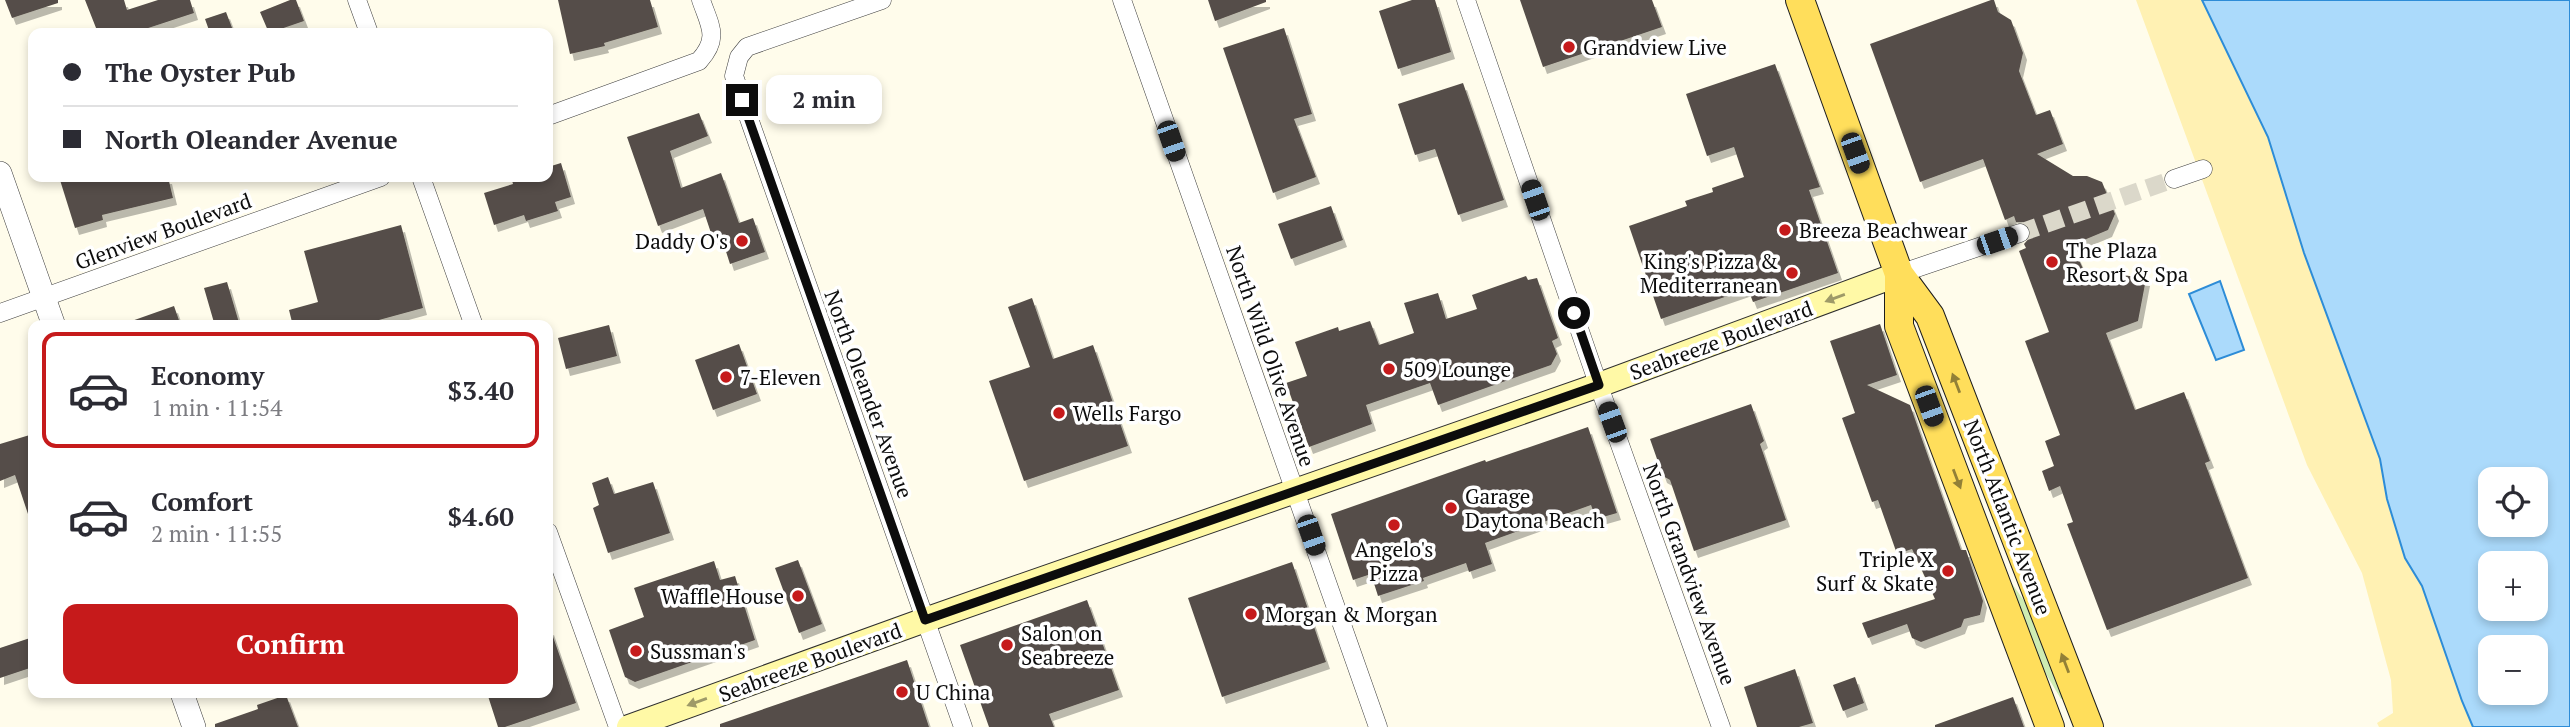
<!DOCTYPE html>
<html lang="en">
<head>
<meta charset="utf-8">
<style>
	:root { --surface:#fff; --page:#f2f2f3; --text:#2b2b33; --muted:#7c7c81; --line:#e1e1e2; --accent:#c61a1b }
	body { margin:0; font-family:"PT Serif",serif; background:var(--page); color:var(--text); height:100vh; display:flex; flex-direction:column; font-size:26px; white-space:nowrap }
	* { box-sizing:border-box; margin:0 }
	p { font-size:23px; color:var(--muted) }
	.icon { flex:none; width:38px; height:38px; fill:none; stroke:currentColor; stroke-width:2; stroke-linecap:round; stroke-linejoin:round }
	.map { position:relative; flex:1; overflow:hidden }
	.sheet { position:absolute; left:28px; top:320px; width:525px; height:378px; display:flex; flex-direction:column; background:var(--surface); border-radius:14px; box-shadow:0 4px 10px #0003 }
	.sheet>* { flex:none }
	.banner { position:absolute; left:28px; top:28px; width:525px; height:154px; border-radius:14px; box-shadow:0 4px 10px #0003; display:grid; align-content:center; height:154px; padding:0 35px; background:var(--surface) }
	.controls { position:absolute; left:2478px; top:467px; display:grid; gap:14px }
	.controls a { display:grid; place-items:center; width:70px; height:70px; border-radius:14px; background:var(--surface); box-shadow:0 4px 10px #0003; font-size:35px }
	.end { position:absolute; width:32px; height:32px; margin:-16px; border:9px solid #0c0c0c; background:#fff; box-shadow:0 0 0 4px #fff }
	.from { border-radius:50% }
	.bubble { position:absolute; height:49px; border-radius:14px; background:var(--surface); box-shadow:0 4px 10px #0003; font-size:23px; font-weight:800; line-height:49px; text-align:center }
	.car { position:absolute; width:21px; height:42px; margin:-21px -10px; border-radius:9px; box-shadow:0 0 5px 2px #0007; background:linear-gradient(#222 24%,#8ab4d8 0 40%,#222 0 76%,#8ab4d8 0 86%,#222 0) }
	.banner b { display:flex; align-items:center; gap:24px; height:66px; font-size:26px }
	.banner b+b { border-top:2px solid var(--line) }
	.banner i { width:18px; height:18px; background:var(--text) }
	ul { padding:12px 0 0; list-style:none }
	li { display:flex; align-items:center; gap:21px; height:116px; margin:0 14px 10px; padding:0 21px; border:4px solid transparent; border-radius:14px }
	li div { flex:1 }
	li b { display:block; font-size:26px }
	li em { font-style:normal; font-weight:800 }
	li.current { border-color:var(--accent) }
	li>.icon { width:63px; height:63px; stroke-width:1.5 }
	.action { display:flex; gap:14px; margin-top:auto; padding:14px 35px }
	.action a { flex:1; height:80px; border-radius:14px; background:var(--accent); color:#fff; font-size:28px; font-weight:800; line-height:80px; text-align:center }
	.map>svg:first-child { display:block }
</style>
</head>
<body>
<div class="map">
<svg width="2570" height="727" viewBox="0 0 2570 727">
	<defs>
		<filter id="shadow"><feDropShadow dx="4" dy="7" stdDeviation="0" flood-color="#0004"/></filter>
	</defs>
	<rect width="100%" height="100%" fill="#fffceb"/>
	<path fill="#ceecb2" d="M2010 581 2037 619 2066 697 2061 699 2031 649 2007 582Z"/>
	<path fill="#fff1b3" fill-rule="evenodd" d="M2136 0H2392L2570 448V727H2379L2377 723 2393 713 2391 680 2362 573 2307 465ZM2490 480H2536V525H2490ZM2490 564H2536V609H2490ZM2490 648H2536V693H2490Z"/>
	<path fill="#abdafb" stroke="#2d8cd7" stroke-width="2" fill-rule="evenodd" d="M2202 0H2570V727H2473L2462 701 2422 586 2405 558 2387 499 2380 459 2304 253 2268 137ZM2490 480H2536V525H2490ZM2490 564H2536V609H2490ZM2490 648H2536V693H2490Z
		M2220 281 2244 350 2216 360 2189 294Z"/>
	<path fill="#554e48" filter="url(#shadow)" d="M5 0H58V3L12 18Z
		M85 0H124L127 10 158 0H190L194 13 133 33H98Z
		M290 0H296L304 21 269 33 260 12Z
		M558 0H650L658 27 604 43 605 46 570 54Z
		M1208 0H1266V2L1215 21Z
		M1412 0H1435L1451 52 1398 69 1379 11Z
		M1520 0H1652L1662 27 1543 67Z
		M1991 0H1994L1998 12 2011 20 2023 53 2019 71 2036 115 2050 110 2063 144 2037 154 2073 176H2087L2102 182 2115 214 2108 230 2072 245 2091 286 2118 274 2146 279 2138 321 2106 333 2135 410 2184 392 2210 461 2205 463 2248 578 2107 630 2067 524 2073 522 2060 486 2049 491 2042 471 2054 466 2045 441 2060 435 2025 341 2049 332 2019 251 2026 248 2024 244 2031 236 2030 229 2023 222H2016L2014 216 2005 220 1983 159 1920 182 1870 44Z
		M226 12 234 33H210L205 19Z
		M1284 28 1312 114 1294 119 1316 177 1273 193 1223 48Z
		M1775 64 1820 187 1809 190 1838 273 1753 302 1748 289 1661 319 1629 226 1687 206 1685 201 1713 192 1712 188 1744 177 1734 147 1707 156 1686 94Z
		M1463 83 1504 200 1458 215 1435 149 1415 155 1398 104Z
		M699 113 708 136 670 151 681 188 721 173 739 223 753 218 765 252 730 264 722 239 714 242 703 209 658 226 627 137Z
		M561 163 571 197 555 202 558 211 526 221 524 215 494 225 484 193 513 184 511 177H548V167Z
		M70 177H168L173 198 102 215 103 220 75 228 60 180Z
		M1331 206 1343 240 1291 259 1278 224Z
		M401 225 423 308 357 326H293L289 310 318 302 304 251Z
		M1526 276 1528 280 1537 278 1558 338 1552 341 1557 354 1551 365 1438 405 1430 383 1366 405 1372 424 1309 447 1286 383 1307 376 1295 342 1338 327 1339 331 1370 321 1379 345 1414 333 1404 303 1438 293 1446 319 1477 309 1472 295Z
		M227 282 240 326H215L204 288Z
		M1032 298 1053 359 1093 345 1128 446 1024 481 989 381 1030 367 1008 307Z
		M174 306 181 326H127L126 323Z
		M1880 324 1897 375 1867 385 1910 405 1961 550H1966L1983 601 1980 615 1964 619 1961 627 1921 642 1912 638 1907 624 1868 638 1862 623 1935 599 1912 549 1897 554 1878 500 1872 502 1842 418 1855 413 1830 341Z
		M609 325 617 356 566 369 558 338Z
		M739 344 757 394 713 410 695 360Z
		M1751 404 1764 441 1760 444 1786 520 1694 551 1670 480 1663 476 1650 439Z
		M1588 427 1617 513 1596 519 1591 505 1485 543 1492 564 1469 572 1466 563 1423 578 1424 581 1378 596 1371 574 1353 580 1331 514 1485 460 1486 462Z
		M33 434V519L30 520 15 475 0 481V444Z
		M608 477 614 494 653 482 670 533 608 553 593 508 599 505 592 483Z
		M798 560 822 624 799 633 775 568Z
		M714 561 720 580 735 576 755 640 635 682 625 677 609 630 644 617 634 588Z
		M1292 562 1326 662 1222 697 1188 598Z
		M1087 600 1119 690 1049 714 1054 727H989L960 645Z
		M550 628 576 703 505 727H498L487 693H548V629Z
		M33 637V667L0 678V648Z
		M907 660 929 727H720V724Z
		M1795 669 1813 723 1799 727H1757L1744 687Z
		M1855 677 1864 703 1843 711 1833 685Z
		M286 695 298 727H215V724L258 709 257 705Z
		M2013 697 2024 727H1935V725Z"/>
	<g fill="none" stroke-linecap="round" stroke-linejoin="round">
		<path stroke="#dbd8ca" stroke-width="18" stroke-dasharray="18 9" stroke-linecap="butt" d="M2020 233 2174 179"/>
		<defs>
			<path id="minor" d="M357 0 369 33
				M882 0 747 47 739 57 734 76 963 727
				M1122 0 1378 727
				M1466 0 1595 375 1721 727
				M548 116 699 61C720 38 710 26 701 0
				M421 177 474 326
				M2174 179 2203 169
				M1899 274 2020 233
				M0 313 381 177
				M548 532 618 727"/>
			<path id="tertiary" d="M0 173 54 326
				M182 693 194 727"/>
			<path id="secondary" d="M629 727 925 620 1599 385 1899 274"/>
			<path id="primary" d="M1800 0 1899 274 1930 316 2089 727
				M1899 274V326L2050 727"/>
		</defs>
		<use href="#minor" stroke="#3f3f3f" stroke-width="19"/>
		<use href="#tertiary" stroke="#3f3f3f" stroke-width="24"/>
		<use href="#secondary" stroke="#2e2e2e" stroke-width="26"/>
		<use href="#primary" stroke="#1d1d1d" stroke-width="30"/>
		<use href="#minor" stroke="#fff" stroke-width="18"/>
		<use href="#tertiary" stroke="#fff" stroke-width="23"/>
		<use href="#secondary" stroke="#fff9a6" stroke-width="24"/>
		<use href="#primary" stroke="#ffde5b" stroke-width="28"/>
	</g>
	<defs><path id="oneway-solid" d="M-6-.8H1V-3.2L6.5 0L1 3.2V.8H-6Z" transform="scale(1.75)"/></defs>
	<g fill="#9e9a68">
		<use href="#oneway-solid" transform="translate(1835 298) rotate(160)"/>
		<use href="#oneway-solid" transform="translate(697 702) rotate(160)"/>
	</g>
	<g fill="#928037">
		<use href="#oneway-solid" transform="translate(1956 383) rotate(-111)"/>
		<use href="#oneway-solid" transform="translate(1957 479) rotate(69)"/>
		<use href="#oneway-solid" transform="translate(2065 663) rotate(-111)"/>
	</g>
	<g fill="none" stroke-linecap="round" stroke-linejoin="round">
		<path stroke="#0c0c0c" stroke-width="9" d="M742 100 925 620 1599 385 1574 313"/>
	</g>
	<g fill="#c61a1b" stroke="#fff" stroke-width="2.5">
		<circle cx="1569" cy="47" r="7"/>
		<circle cx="1785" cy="230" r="7"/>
		<circle cx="742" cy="241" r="7"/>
		<circle cx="2052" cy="262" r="7"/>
		<circle cx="1792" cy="273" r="7"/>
		<circle cx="1389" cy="369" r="7"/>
		<circle cx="726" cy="377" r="7"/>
		<circle cx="1059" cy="413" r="7"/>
		<circle cx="1451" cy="508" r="7"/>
		<circle cx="1394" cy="525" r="7"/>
		<circle cx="1948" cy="571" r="7"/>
		<circle cx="798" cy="596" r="7"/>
		<circle cx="1251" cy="614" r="7"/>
		<circle cx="1007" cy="645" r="7"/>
		<circle cx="636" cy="651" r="7"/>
		<circle cx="902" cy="692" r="7"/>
	</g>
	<g text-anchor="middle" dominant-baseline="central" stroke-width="7" stroke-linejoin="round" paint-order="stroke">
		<g font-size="21" fill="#0c0c0c" stroke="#fff" text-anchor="start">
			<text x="1583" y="47">Grandview Live</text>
			<text x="1799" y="230">Breeza Beachwear</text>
			<text x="728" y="241" text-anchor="end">Daddy O's</text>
			<text x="2066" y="250">The Plaza<tspan x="2066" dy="24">Resort &amp; Spa</tspan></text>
			<text x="1778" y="261" text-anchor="end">King's Pizza &amp;<tspan x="1778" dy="24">Mediterranean</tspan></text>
			<text x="1403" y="369">509 Lounge</text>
			<text x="740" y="377">7-Eleven</text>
			<text x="1073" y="413">Wells Fargo</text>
			<text x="1465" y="496">Garage<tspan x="1465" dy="24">Daytona Beach</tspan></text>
			<text x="1394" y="549" text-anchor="middle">Angelo's<tspan x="1394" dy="24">Pizza</tspan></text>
			<text x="1934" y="559" text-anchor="end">Triple X<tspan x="1934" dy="24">Surf &amp; Skate</tspan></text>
			<text x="784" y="596" text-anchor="end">Waffle House</text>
			<text x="1265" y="614">Morgan &amp; Morgan</text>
			<text x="1021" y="633">Salon on<tspan x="1021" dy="24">Seabreeze</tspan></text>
			<text x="650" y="651">Sussman's</text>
			<text x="916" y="692">U China</text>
		</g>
		<g font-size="21" fill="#0c0c0c" stroke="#fff">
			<text transform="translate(163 231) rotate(-20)">Glenview Boulevard</text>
			<text transform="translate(1721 340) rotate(-20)">Seabreeze Boulevard</text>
			<text transform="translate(1271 356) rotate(71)">North Wild Olive Avenue</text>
			<text transform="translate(869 394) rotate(70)">North Oleander Avenue</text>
			<text transform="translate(2008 517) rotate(69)">North Atlantic Avenue</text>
			<text transform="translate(1690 574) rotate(70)">North Grandview Avenue</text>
			<text transform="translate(810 662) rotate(-20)">Seabreeze Boulevard</text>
		</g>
	</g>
</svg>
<div class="controls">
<a><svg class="icon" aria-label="locate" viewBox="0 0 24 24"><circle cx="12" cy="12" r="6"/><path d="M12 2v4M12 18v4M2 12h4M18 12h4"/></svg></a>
<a>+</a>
<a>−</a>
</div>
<i class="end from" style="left:1574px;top:313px"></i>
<i class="end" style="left:742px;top:100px"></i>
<div class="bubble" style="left:766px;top:75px;width:116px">2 min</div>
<i class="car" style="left:1171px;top:141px;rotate:161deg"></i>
<i class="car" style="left:1855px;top:153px;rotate:160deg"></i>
<i class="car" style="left:1535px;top:200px;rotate:341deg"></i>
<i class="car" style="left:1997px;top:241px;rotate:71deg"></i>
<i class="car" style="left:1929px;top:406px;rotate:160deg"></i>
<i class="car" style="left:1612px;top:422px;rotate:340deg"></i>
<i class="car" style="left:1311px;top:535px;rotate:161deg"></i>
<div class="banner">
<b><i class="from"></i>The Oyster Pub</b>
<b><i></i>North Oleander Avenue</b>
</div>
<section class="sheet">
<ul>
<li class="current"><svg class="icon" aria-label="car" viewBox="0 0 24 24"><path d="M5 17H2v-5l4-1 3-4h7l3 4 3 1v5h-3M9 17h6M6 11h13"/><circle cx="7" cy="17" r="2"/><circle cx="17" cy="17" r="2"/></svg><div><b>Economy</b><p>1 min · 11:54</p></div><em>$3.40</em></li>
<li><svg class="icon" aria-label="car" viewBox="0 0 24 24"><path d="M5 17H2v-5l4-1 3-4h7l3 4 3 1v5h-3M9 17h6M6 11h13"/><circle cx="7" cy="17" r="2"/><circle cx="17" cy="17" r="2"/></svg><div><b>Comfort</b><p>2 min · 11:55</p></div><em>$4.60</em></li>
</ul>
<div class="action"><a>Confirm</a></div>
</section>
</div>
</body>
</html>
